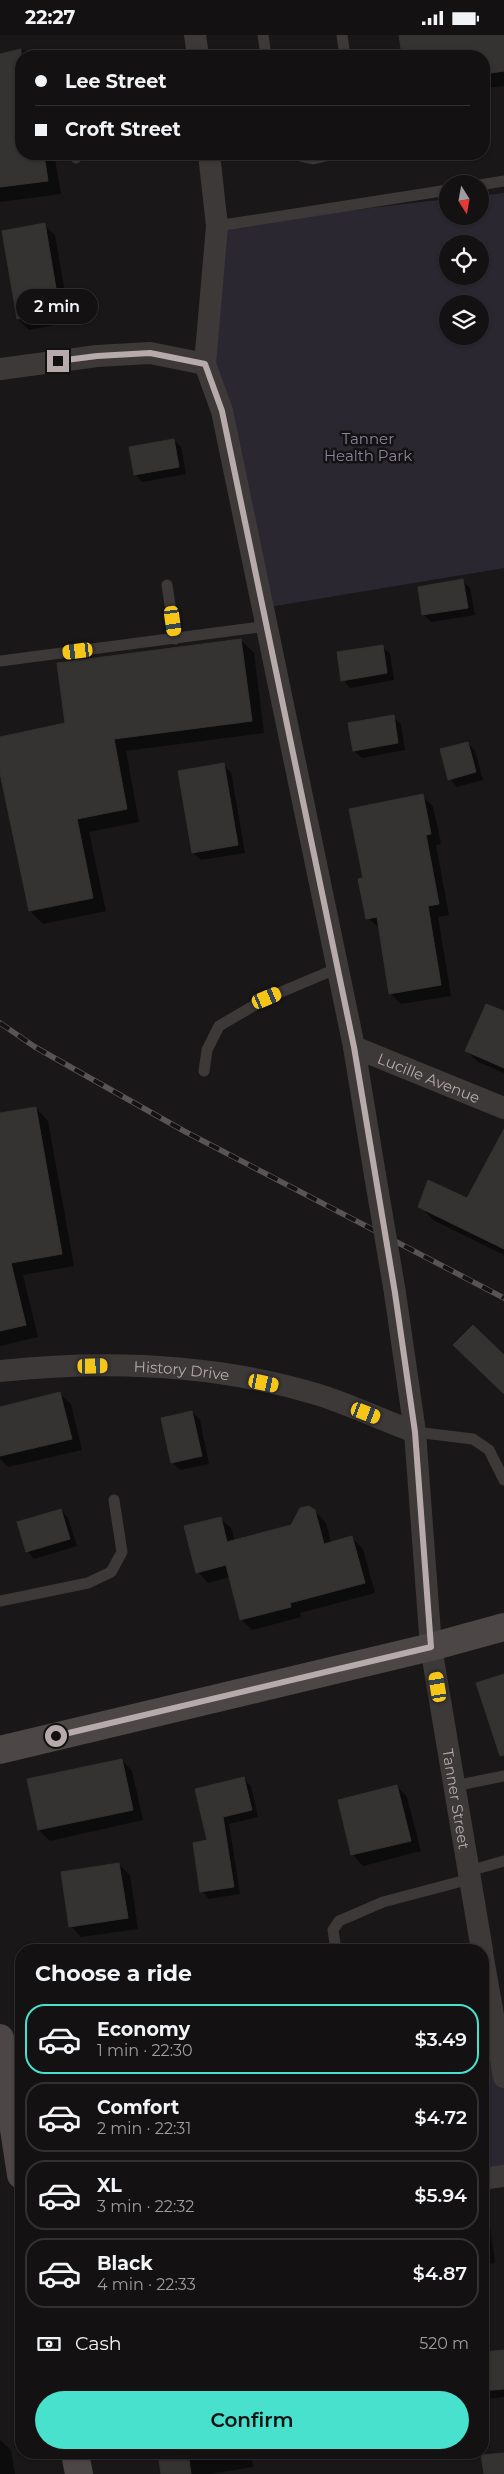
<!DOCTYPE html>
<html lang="en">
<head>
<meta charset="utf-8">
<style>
	:root { --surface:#131111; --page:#201f1f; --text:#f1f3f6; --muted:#9d9d9f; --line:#323131; --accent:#47e1cd }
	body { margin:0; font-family:Montserrat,sans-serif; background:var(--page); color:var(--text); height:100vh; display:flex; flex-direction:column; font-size:19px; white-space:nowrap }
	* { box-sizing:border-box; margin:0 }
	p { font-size:16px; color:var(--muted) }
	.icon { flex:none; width:28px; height:28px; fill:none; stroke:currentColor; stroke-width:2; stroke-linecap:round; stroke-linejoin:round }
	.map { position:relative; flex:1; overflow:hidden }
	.side { position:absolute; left:15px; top:1909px; width:474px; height:515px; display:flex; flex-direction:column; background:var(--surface); border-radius:20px; box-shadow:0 1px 4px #0004,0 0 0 1px var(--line) }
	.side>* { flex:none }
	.hud { position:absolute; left:15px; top:15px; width:475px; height:110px; border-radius:20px; box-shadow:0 1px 4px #0004,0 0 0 1px var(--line); display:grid; align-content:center; height:110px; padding:0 20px; background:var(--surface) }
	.needle { width:32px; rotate:169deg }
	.controls { position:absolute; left:439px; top:140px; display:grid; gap:10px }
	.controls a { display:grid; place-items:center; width:50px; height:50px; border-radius:50%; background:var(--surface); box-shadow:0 1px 4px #0004,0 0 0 1px var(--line); font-size:25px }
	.end { position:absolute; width:22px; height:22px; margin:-11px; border:6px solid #b7aaab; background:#111; box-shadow:0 0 0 2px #111 }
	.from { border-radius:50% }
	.bubble { position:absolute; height:35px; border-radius:18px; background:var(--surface); box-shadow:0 1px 4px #0004,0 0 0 1px var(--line); font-size:16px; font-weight:600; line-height:35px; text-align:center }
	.car { position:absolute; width:15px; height:30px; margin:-15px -8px; border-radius:6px; box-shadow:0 0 4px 1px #0007; background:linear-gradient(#f5c518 24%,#345 0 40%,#f5c518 0 76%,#345 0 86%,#f5c518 0) }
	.hud b { display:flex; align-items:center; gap:18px; height:48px; font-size:19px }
	.hud b+b { border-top:1px solid var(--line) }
	.hud i { width:12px; height:12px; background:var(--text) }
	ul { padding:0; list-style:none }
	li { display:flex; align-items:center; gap:15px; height:70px; margin:0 10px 8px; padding:0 10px; border:2px solid var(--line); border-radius:20px }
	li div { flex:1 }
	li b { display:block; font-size:19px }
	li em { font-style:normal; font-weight:600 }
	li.current { border-color:var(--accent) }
	li>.icon { width:45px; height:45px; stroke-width:1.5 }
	h2 { padding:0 20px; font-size:22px; line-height:60px }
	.pay { display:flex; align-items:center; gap:12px; height:55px; padding:0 20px; font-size:19px }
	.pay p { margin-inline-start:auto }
	.primary-button { display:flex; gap:10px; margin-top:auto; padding:10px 20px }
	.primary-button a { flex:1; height:58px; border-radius:30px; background:var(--accent); color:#111; font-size:20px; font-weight:600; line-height:58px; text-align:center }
	.status { display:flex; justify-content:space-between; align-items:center; height:35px; padding:0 25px; background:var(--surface); direction:ltr }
	.status svg { height:14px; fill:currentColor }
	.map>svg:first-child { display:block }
</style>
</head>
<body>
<div class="status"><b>22:27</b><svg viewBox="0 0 49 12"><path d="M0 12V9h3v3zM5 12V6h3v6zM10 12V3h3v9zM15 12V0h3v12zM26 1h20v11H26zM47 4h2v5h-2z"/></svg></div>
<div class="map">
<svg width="504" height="2439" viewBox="0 0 504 2439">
	<rect width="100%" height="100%" fill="#191717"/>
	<path fill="#2a2730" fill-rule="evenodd" d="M504 158V533L263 573 205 329 217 191 447 164 448 181H480V161ZM448 209H480V241H448ZM448 269H480V301H448Z
		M501 2028 504 2042V2141L483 2144V2031Z"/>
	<path fill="#0007" d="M400 0H504V51L484 53V21H403Z
		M26 15 32 21H21V119H54L61 159 0 167V20Z
		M44 190 55 200 70 287 29 295 18 284Z
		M174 405 181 412 186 439 142 447 135 439Z
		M463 546 470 553 475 580 431 587 424 580 419 553Z
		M241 605 254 618 264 698 126 716 139 787 89 797 106 876 43 889 30 876 0 731V704L66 689Z
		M382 611 390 619 394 645 350 653 343 645Z
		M393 682 401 689 405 715 362 723 354 716Z
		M468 708 475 716 483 745 457 752 450 744Z
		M223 730 231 737 245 818 201 825 194 818 179 737Z
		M422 761 433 771 441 809 436 810 449 880 438 882 451 961 401 969 390 958 380 894 368 883Z
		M504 978V1038L478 1027 467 1016Z
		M36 1073 48 1086 74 1231 23 1240 38 1302 0 1311V1080Z
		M504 1116V1220L433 1185 420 1171 468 1165Z
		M60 1359 71 1369 82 1415 8 1432 0 1424V1373Z
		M192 1377 200 1385 209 1429 180 1435 172 1427Z
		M61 1475 68 1483 77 1511 34 1524 27 1516Z
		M315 1476 326 1488 331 1508 352 1503 363 1514 375 1558 300 1578 301 1582 252 1595 241 1584 230 1542 208 1548 198 1537 221 1484 232 1494 234 1506 292 1491Z
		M122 1725 132 1736 143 1785 50 1806 39 1795 29 1745Z
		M244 1744 251 1751 258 1782 229 1789 240 1859 209 1864 202 1856 208 1806Z
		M397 1751 407 1762 421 1816 363 1831 353 1820 339 1766Z
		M119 1830 130 1840 138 1894 81 1902 71 1891Z
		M482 2184 490 2192 495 2228 482 2230Z
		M504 2316V2362L484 2364 482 2319Z
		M0 2405 11 2415 15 2439H0Z
		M159 2418H251L253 2432 210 2439H162Z"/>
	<path fill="#343332" stroke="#343231" d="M399 0H504V36L484 39V21H402Z
		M21 14V119H44L48 146 0 152V19Z
		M45 188 60 277 17 284 2 196Z
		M174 404 179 432 134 440 129 412Z
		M463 544 468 573 422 580 418 552Z
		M241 604 252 686 114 704 127 774 77 784 93 863 29 876 0 738V702L65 688 57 628Z
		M383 610 387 638 341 646 337 617Z
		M394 680 398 708 353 716 348 688Z
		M468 707 476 737 448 745 440 714Z
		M224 728 238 810 192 818 178 736Z
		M423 759 431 799 426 800 439 869 428 871 441 950 389 959 377 882 366 884 358 844 363 843 349 774Z
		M486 969 504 976V1033L465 1016Z
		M36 1072 62 1219 11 1228 26 1290 0 1296V1078Z
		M504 1094V1214L418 1172 428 1145 467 1163Z
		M473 1290 504 1320V1359L453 1310Z
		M60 1357 72 1404 0 1421V1372Z
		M192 1376 202 1421 171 1428 161 1383Z
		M309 1471 315 1475 324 1509 352 1501 365 1548 290 1568 291 1572 240 1585 226 1530 196 1538 184 1491 221 1482 227 1507 291 1490 300 1473Z
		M61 1474 70 1504 26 1517 17 1487Z
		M504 1639V1720L500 1721 476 1648Z
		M122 1724 133 1775 38 1795 27 1744Z
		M244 1742 252 1775 223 1782 234 1852 200 1857 193 1808 207 1805 195 1754Z
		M397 1750 411 1806 351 1820 338 1765Z
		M119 1828 128 1883 69 1892 61 1837Z
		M504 2315V2354L482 2356V2317Z
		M158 2418H188L191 2439H161Z
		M504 2418V2439H484L481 2420Z"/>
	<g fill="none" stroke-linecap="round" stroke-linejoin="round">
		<path stroke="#3d3938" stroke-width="11" d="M263 0 266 21
			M342 0 345 21
			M75 119 76 123
			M291 119 313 124 335 119
			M480 150 504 146
			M217 191 448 155
			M167 550 175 604
			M0 626 267 591
			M204 1036 207 1015 219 991 267 963 338 933
			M415 1397 473 1404 489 1415 504 1445
			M0 1566 88 1548 111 1537 122 1517 114 1465
			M454 1751 504 1741
			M469 1836 504 1826
			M336 1915 333 1895 339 1886 383 1867 470 1844"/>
		<g stroke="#3d3938" stroke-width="22">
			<path d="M195 0 198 21"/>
			<path d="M209 119 217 191 205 329 222 376 354 1012 375 1140"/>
			<path d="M0 334 97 321 150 318 205 329"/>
			<path id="s1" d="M354 1012 504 1073"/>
			<path id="s2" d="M395 1258 415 1397 431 1612 482 1915"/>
			<path id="s3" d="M0 1336C104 1325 215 1329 316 1359 349 1369 382 1385 415 1397"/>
			<path d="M482 1918 504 2042"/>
			<path d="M482 2144 504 2141"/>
		</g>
		<path stroke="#4d4647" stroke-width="28" d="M0 1715 431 1612 504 1592
			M0 2003 21 2140
			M75 2418 79 2439"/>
		<defs>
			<path id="rail" d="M0 988 35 1012 184 1096 504 1263"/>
		</defs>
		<use href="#rail" stroke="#5a5354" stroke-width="5.5"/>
		<use href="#rail" stroke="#141212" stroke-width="4" stroke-dasharray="11" stroke-linecap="butt"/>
		<path stroke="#3d3938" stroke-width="22" d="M375 1140 395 1258"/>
	</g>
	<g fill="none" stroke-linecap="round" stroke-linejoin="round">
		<path stroke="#b7aaab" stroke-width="6" d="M56 1701 431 1612 415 1397 395 1258 354 1012 222 376 205 329 150 318 97 321 58 326"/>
	</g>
	<g text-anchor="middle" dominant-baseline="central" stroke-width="5" stroke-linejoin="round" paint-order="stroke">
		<g font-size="15" fill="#8b83a0" stroke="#141212">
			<text x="368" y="403">Tanner<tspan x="368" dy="17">Health Park</tspan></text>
		</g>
		<g font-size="15" fill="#b7aaab" stroke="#141212">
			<text stroke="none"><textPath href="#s1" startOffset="81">Lucille Avenue</textPath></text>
			<text stroke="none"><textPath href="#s3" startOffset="182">History Drive</textPath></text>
			<text stroke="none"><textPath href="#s2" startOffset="510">Tanner Street</textPath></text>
		</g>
	</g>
</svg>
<div class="controls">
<a><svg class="needle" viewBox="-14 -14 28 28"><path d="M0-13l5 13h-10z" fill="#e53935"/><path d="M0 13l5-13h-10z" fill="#9d9d9f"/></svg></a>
<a><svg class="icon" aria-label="locate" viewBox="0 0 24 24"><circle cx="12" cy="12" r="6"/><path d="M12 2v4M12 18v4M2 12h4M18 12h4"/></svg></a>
<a><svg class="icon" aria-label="layers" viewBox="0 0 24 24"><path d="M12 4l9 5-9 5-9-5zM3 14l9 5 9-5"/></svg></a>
</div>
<i class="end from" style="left:56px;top:1701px"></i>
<i class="end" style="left:58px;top:326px"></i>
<div class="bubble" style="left:16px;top:254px;width:82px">2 min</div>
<i class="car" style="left:173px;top:586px;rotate:172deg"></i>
<i class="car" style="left:78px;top:616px;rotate:263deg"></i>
<i class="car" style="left:267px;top:963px;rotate:67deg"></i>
<i class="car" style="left:93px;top:1331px;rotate:89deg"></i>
<i class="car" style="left:264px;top:1348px;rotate:102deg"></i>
<i class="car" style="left:366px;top:1378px;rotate:111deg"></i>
<i class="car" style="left:438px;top:1652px;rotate:351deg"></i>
<div class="hud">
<b><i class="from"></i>Lee Street</b>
<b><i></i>Croft Street</b>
</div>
<section class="side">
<h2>Choose a ride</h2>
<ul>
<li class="current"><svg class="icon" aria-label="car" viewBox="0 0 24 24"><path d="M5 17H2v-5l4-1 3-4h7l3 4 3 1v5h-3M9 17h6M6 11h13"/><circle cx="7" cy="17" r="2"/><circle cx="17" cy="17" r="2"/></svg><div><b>Economy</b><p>1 min · 22:30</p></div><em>$3.49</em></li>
<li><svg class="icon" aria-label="car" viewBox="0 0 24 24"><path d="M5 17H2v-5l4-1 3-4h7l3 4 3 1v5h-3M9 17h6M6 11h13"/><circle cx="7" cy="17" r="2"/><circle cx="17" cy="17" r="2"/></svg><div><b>Comfort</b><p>2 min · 22:31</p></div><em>$4.72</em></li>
<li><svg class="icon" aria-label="car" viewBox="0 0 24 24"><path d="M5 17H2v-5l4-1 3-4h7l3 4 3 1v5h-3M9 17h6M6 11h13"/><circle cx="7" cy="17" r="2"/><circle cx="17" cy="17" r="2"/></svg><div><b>XL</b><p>3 min · 22:32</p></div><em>$5.94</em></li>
<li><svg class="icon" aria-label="car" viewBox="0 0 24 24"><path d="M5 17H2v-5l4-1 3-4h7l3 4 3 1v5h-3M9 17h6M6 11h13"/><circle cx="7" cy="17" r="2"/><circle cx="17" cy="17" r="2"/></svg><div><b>Black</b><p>4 min · 22:33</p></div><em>$4.87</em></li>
</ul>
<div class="pay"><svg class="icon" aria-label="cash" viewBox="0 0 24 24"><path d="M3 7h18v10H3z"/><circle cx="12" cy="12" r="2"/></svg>Cash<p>520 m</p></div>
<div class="primary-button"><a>Confirm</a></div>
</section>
</div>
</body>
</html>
